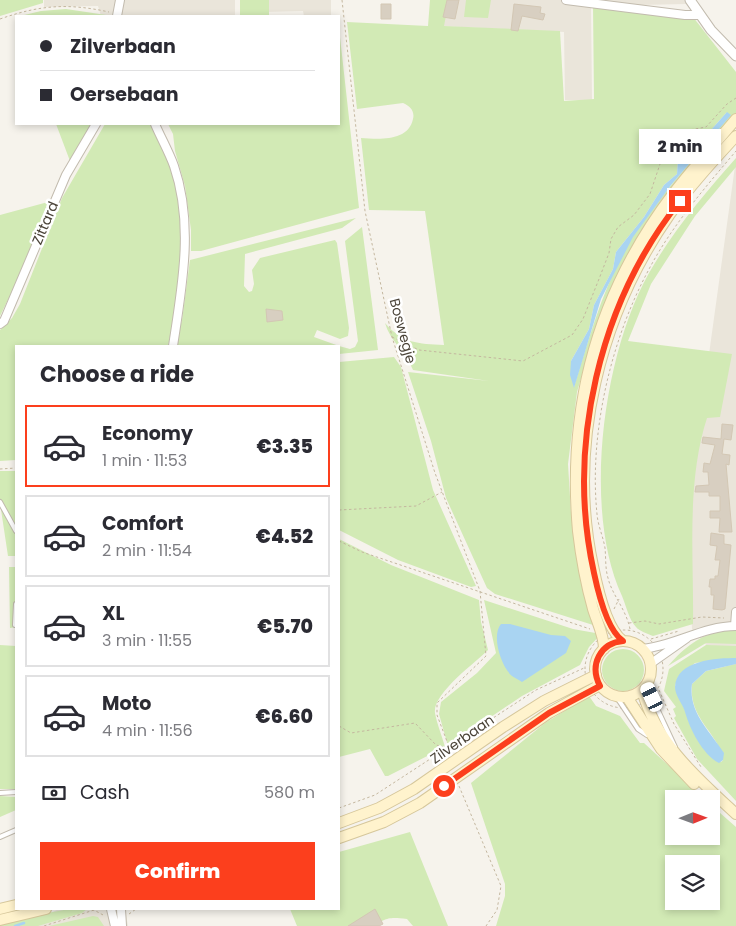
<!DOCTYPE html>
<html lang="en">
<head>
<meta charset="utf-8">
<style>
	:root { --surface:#fff; --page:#f7f7f7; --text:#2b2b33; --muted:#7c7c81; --line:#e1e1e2; --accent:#fc3f1d }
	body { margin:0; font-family:Poppins,sans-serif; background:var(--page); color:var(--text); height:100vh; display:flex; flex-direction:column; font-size:19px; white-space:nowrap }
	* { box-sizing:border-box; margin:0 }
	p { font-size:16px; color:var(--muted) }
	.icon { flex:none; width:28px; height:28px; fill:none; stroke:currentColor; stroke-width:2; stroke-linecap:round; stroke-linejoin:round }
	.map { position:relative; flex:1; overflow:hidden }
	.side { position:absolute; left:15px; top:345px; width:325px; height:565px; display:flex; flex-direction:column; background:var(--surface); border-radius:0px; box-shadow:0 2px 8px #0003 }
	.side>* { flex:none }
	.top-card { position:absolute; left:15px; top:15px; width:325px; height:110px; border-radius:0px; box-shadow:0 2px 8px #0003; display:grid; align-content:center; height:110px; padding:0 25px; background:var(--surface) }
	.needle { width:32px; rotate:89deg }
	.fabs { position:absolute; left:665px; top:790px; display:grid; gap:10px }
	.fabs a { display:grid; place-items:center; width:55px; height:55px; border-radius:0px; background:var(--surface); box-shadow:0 2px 8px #0003; font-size:25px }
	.end { position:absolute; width:22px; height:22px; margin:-11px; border:6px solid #fc3f1d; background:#fff; box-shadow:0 0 0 2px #fff }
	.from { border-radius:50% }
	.bubble { position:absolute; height:35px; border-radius:0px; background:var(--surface); box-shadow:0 2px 8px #0003; font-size:16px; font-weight:800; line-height:35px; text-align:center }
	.car { position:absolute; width:15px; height:30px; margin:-15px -8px; border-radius:6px; box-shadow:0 0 4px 1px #0007; background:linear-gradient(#fff 24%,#345 0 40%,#fff 0 76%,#345 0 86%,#fff 0) }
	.top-card b { display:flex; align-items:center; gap:18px; height:48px; font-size:19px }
	.top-card b+b { border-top:1px solid var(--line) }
	.top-card i { width:12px; height:12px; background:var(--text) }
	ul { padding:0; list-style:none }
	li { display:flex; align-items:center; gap:15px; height:82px; margin:0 10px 8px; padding:0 15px; border:2px solid var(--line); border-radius:0px }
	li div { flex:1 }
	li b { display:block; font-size:19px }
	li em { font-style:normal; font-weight:800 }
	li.active { border-color:var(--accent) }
	li>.icon { width:45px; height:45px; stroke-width:1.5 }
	h2 { padding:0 25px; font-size:22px; line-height:60px }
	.pay { display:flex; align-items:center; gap:12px; height:55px; padding:0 25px; font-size:19px }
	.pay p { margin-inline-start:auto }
	.action { display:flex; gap:10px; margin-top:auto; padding:10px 25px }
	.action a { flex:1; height:58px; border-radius:0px; background:var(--accent); color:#fff; font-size:20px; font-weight:800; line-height:58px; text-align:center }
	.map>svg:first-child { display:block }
</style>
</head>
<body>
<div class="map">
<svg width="736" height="926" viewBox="0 0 736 926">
	<rect width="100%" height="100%" fill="#f6f3ec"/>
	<path fill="#eae5da" d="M44 0H235V16H101L98 6 44 7Z
		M262 0H331V16H304L303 11 263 12Z
		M440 0H685L686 4 591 6 592 100H565L564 32 441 26Z
		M736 159V678L692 629 688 506Z
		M59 909H125L128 926H22Z"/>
	<path fill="#d2eab5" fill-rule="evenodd" d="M0 0H43V3L0 16Z
		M240 0H269V16H240Z
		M430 0H449L444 26 560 31 564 101 594 99 593 5 693 17 736 72V114L666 199 618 273 596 326 577 392 568 464 571 513 593 625 495 594 487 588 446 498 431 441 408 372 489 381 413 370C406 352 390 341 385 323 402 343 418 344 444 345L425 211 369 210 361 138C379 139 408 142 413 119 415 111 410 106 403 103L357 109 347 22 428 26ZM727 112C699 157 660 193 632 237 604 284 590 335 574 387L571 361 589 329 594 305 613 269 616 252 644 217 664 185 677 174 678 159 691 142 702 140Z
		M466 0H491L488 18 464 17Z
		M66 9 113 16H20L41 11Z
		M339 28 359 208 201 251H191V230L185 186 175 151 173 134 168 124H339Z
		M56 124H92L70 161Z
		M105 124H153C191 206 188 260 168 346H16V460L0 461V330L12 318 20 304 62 198Z
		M736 158V167L695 216 651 284 628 341 732 354 720 417 707 418C686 483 694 557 693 624L653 636C648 634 639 631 636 627 629 620 626 605 622 596 582 510 603 354 649 273 673 231 704 194 736 158Z
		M48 202 22 271 0 316V215Z
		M356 218 342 228 245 254 244 286 249 292 252 291 254 284 252 270 260 258 335 240 337 243 349 328 348 336 340 339 317 330 314 337 339 346H175L182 320 190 260Z
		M362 227 378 350 339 354V346L350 349 355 347 358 341 345 241Z
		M394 357 401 367 433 490 476 586 471 587 398 560 339 530V362Z
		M0 471H16V556H8L0 503Z
		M339 539 391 565 479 600 481 622 488 650C475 663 432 694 435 713 437 724 442 736 445 747L388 776H385L370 749 339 757Z
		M9 567H16V627L10 628Z
		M484 600 573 629 601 634 589 647 580 665 522 696 448 746 439 714 441 702 477 673 496 653Z
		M724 631H736V644L706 643 668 666C685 647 699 635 724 631Z
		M0 645 16 646V789H0Z
		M706 645 736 646V658L695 663 678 677 675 686 695 735 721 762 723 760C720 734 688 719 692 684L706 671 736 664V801L697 759 674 718 676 716 673 709 676 707 664 691 669 669Z
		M602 670a21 21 0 1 1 42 0a21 21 0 1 1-42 0Z
		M589 696 596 706 620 716 640 743H644L705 799H674V836H711V805L736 827V926H496L505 896V884L471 783 545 723ZM674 864H711V901H674Z
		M0 796 16 797V810L0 817Z
		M410 832 448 926H413L407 919C384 916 388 920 369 926 356 926 313 926 297 926L290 909H339V852Z
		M69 909H87L82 913 38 926H0V922Z
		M93 916 98 917 104 926H49Z"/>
	<path fill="#a9d4f2" d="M727 112 731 115 671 185 633 237 601 299 574 388 570 375 571 361 589 329 594 305 613 269 616 252 644 217 664 185 677 174 678 159 683 147 691 142 702 140Z
		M501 624H510L551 635 565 636 571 641 566 653 522 682C519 680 515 678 512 676 501 667 491 635 501 624Z
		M736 658V664L706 671 692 684C688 712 710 731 724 753L723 760 719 763C702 754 690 729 685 712 683 704 675 696 675 687 676 660 717 658 736 658Z"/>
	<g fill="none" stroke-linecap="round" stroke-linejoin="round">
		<path stroke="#a9d4f2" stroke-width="2.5" d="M15 926 24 923"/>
	</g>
	<path fill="#d8cfc1" stroke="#d3c7b4" d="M447 0H459L455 19 443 17Z
		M381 4H391V19H381Z
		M514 4 541 7 540 13 545 14 543 20 522 16 518 31 511 30Z
		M266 309 282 311 283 320 267 322Z
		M722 424 733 425 731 440 724 439 722 454 730 455 729 465 726 464 732 532H719L720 518H710V511H720V496H709V492H695L696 486 709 485 708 472H703L704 463 710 464 715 445 702 443 703 437 721 439Z
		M711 533 724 535V544L731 545 725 609 722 610 713 609 714 595H711V587H709L710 579H715V576H718L720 560H715L717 546 710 545Z
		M375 909 383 924 379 926H348Z"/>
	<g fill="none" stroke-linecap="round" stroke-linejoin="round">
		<defs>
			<path id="service" d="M0 502 16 531
				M15 625 16 604
				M646 685 675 747
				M616 696 638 729 647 735
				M0 793 16 792
				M0 837 16 830"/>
			<path id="minor" d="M566 0 685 15H700
				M117 16 120 0
				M155 124C161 138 169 152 174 166 194 224 182 287 173 346
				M0 324 4 321 66 175 96 124
				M735 626 736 612
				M642 649C675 646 703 626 736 626
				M650 664 687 638
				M111 909 115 926
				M121 909 122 926"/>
			<path id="tertiary" d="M690 0 711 30 736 56"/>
			<path id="secondary" d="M623 641C606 629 597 586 593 566 567 445 600 314 670 214 690 186 713 161 736 136
				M595 669a28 28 0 1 1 56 0a28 28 0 1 1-56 0Z
				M604 649C604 635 597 622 593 609 586 584 581 557 578 531 567 406 597 294 673 194 693 168 715 144 736 119
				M642 690C656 743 697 778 736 814
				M627 697 661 749 694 784
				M339 823 379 808 414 789 503 727 544 701 596 675
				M339 838 384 822 420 803 549 713 600 685
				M0 909 16 905
				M0 920 46 909"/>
		</defs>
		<use href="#service" stroke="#c2bbae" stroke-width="6"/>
		<use href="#minor" stroke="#c2bbae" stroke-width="10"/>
		<use href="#tertiary" stroke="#c2bbae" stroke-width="11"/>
		<use href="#secondary" stroke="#d6c79b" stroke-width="12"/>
		<path stroke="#c4b79f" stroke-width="1" stroke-dasharray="2.5 2.5" stroke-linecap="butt" d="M342 0 365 211 392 337 435 473 480 591 486 656 437 703V715L451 752
			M0 19C40 5 68 3 109 12
			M392 337 419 350 523 361 572 335 583 319 599 279 609 253 611 239 618 227 634 215 650 194 664 152 684 131 706 127 727 104 736 98
			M0 469 16 468
			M339 510 416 506 442 492
			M339 541 362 552 590 629
			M614 609 619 599
			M629 623 645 621 659 624 702 617 724 618
			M630 629C626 609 612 595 608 578 605 568 606 557 605 548 603 536 598 526 597 514 589 435 610 343 647 273 670 228 703 190 736 151
			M585 669a39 39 0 1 1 78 0a39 39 0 1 1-78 0Z
			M651 639 679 631
			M659 690 674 724 701 767
			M339 726 351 733 415 723 436 745 448 748
			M459 786 501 886 497 910 486 926
			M339 808 375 795 536 690 584 668
			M92 909 105 916
			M129 914 136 909
			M44 926 94 910"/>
		<use href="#service" stroke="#fff" stroke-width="4"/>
		<use href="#minor" stroke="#fff" stroke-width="8"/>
		<use href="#tertiary" stroke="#fff" stroke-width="9"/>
		<use href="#secondary" stroke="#fff3cd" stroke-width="10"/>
	</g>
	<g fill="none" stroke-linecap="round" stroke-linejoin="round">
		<path stroke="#fc3f1d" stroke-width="6" d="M444 786 549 713 600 686C589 665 600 643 623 641 607 630 598 592 594 573 566 446 599 303 680 201"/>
	</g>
	<g text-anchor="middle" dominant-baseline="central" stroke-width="5" stroke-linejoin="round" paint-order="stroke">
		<g font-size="14" fill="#4b4439" stroke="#fff">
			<text transform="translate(45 223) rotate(-67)">Zittard</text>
			<text transform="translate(403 331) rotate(75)">Boswegje</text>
			<text transform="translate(462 739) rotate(-35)">Zilverbaan</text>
		</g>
	</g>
</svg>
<div class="fabs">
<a><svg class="needle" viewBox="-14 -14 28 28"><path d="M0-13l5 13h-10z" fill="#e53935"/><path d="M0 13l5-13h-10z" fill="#7c7c81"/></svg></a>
<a><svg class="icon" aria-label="layers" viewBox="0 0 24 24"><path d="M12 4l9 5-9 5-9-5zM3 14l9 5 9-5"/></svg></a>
</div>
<i class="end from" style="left:444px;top:786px"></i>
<i class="end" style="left:680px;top:201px"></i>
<div class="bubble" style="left:639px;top:129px;width:82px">2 min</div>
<i class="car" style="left:652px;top:697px;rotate:335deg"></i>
<div class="top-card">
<b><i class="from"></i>Zilverbaan</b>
<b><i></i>Oersebaan</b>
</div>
<section class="side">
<h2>Choose a ride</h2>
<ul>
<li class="active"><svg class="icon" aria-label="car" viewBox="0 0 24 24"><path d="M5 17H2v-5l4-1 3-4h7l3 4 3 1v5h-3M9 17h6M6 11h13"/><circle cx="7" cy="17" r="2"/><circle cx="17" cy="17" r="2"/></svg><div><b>Economy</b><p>1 min · 11:53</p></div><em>€3.35</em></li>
<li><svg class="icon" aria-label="car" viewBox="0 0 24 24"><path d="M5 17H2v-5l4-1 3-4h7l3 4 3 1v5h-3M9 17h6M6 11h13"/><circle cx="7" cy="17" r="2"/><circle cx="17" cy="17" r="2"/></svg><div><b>Comfort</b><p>2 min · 11:54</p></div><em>€4.52</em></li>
<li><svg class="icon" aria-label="car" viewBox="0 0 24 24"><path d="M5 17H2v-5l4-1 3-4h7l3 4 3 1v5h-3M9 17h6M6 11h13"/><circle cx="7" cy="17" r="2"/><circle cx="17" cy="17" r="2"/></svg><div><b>XL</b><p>3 min · 11:55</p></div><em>€5.70</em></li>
<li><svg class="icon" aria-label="car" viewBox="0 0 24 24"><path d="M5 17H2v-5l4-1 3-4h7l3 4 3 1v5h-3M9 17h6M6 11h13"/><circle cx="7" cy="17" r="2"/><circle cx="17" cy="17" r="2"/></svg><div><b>Moto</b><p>4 min · 11:56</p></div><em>€6.60</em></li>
</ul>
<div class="pay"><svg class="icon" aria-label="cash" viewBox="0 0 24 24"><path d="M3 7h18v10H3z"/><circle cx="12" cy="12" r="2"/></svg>Cash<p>580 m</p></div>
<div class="action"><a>Confirm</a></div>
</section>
</div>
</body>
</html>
